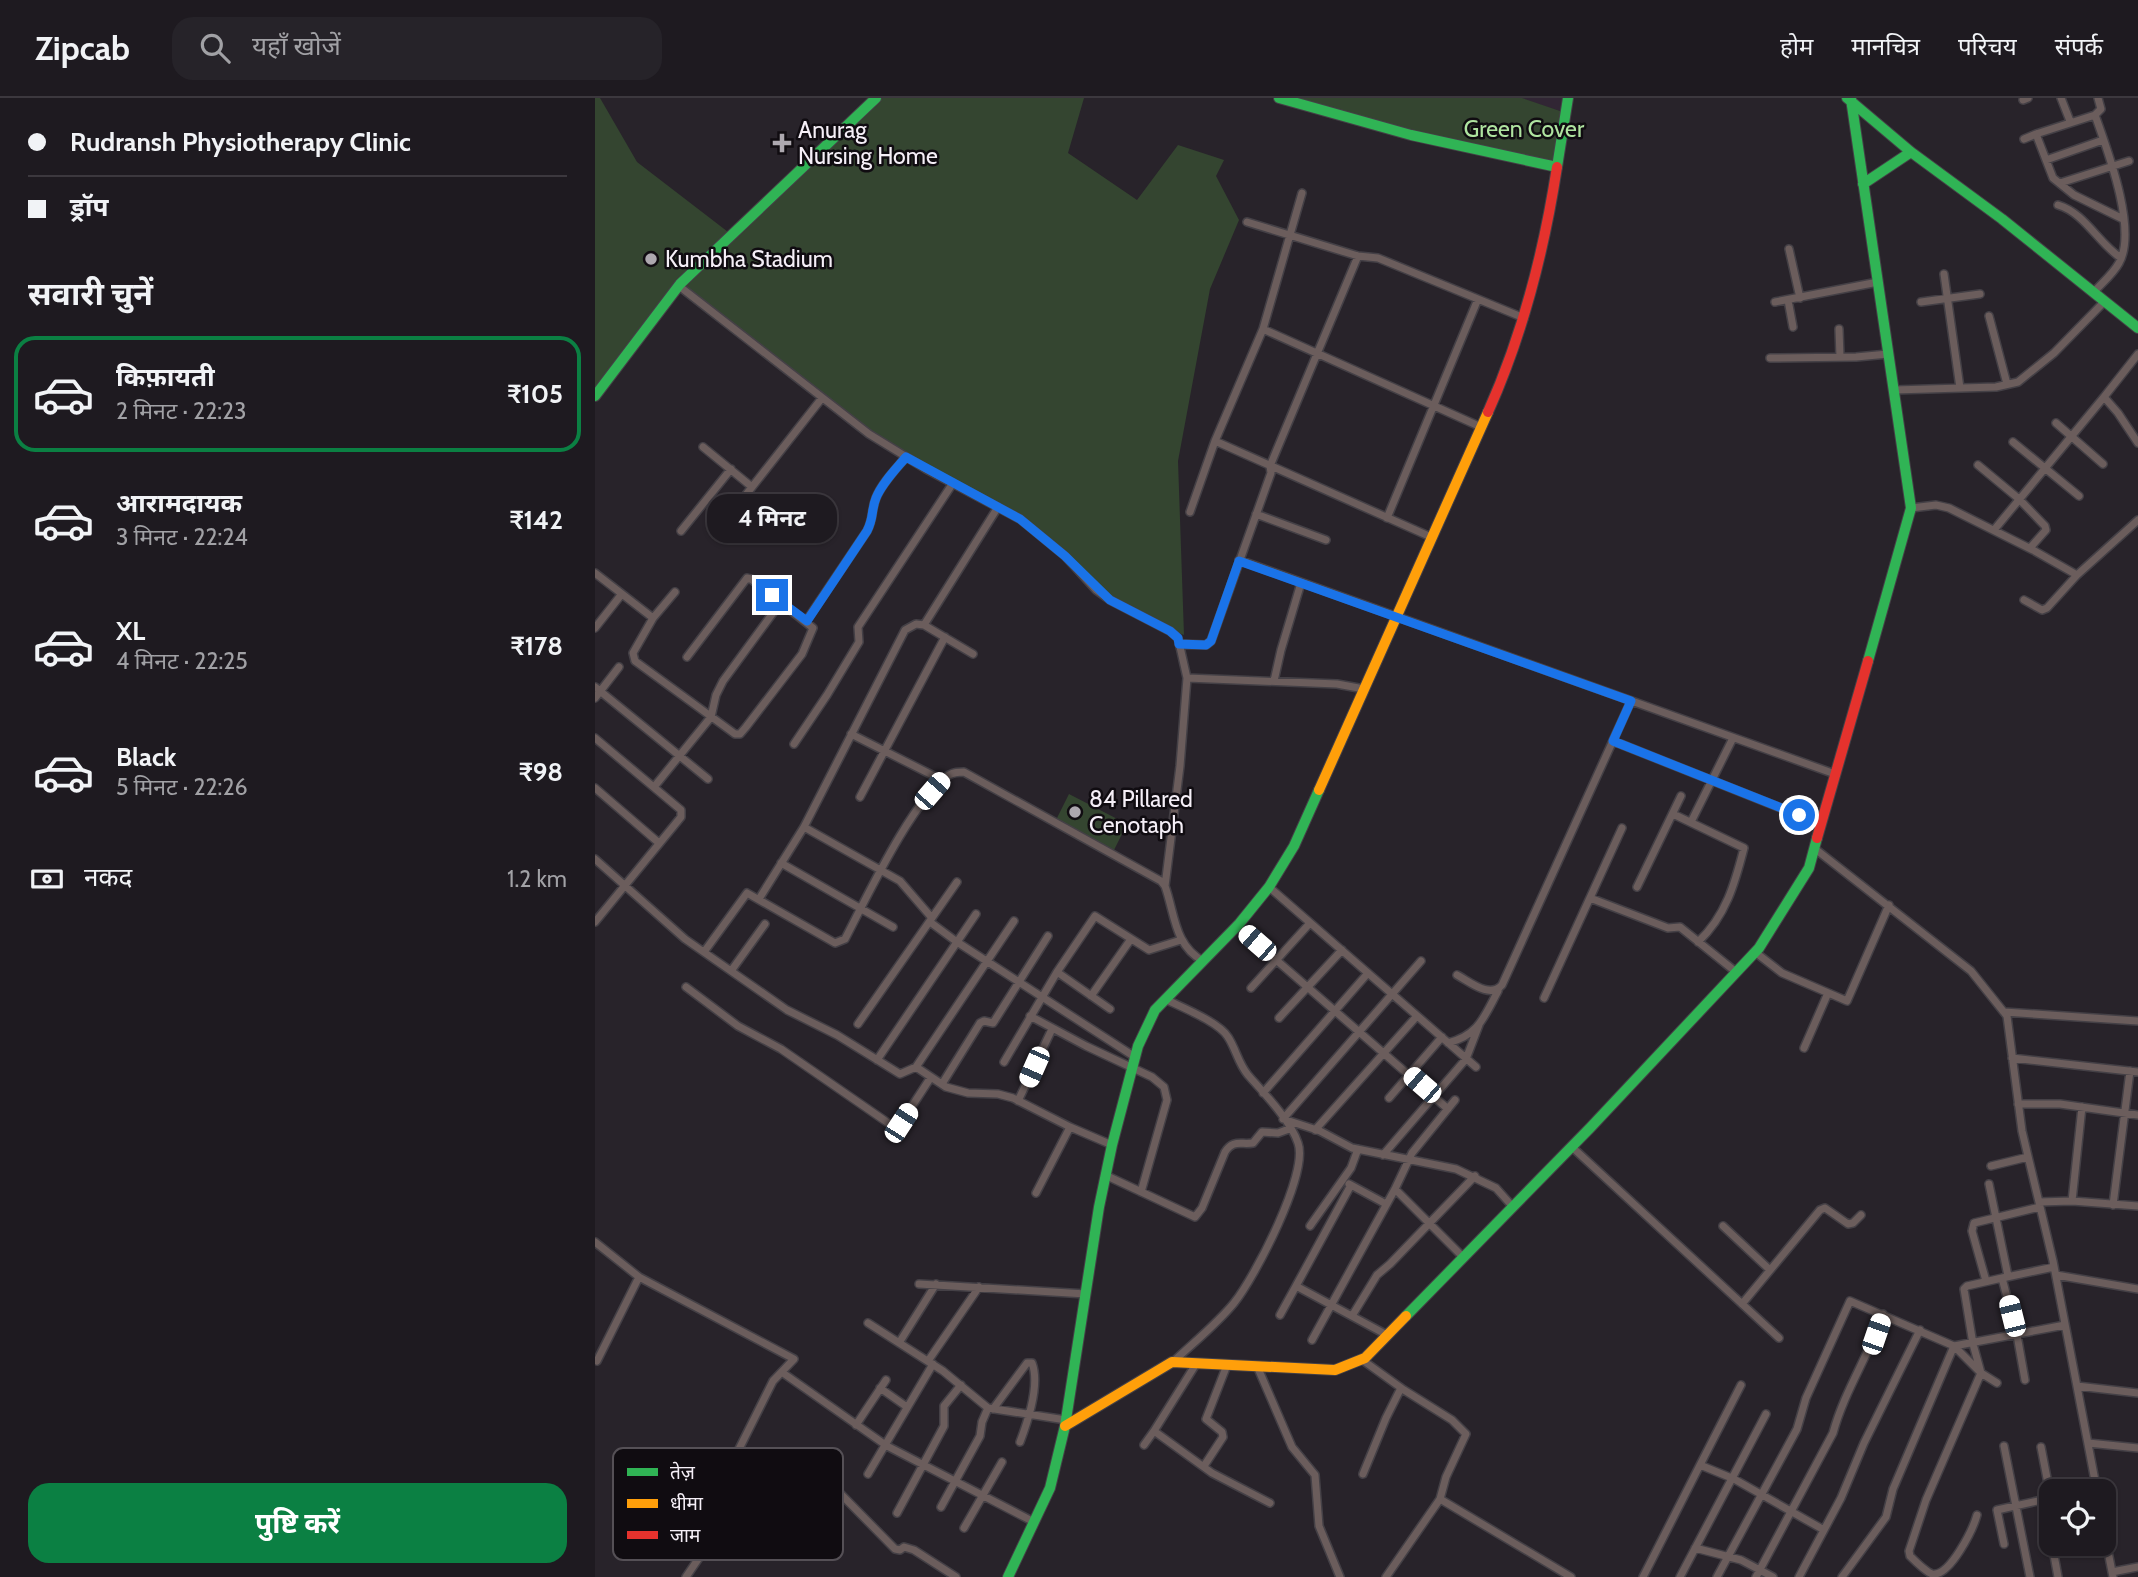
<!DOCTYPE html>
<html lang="hi">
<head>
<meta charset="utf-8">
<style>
	:root { --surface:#1e1a20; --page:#262329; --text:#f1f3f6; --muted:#a1a1a5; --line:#3c383e; --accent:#0b8043 }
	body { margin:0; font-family:Cabin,"Noto Sans Devanagari",sans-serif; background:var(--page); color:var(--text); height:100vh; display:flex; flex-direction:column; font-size:26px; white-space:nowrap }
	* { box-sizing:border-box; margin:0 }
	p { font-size:23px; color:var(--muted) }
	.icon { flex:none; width:38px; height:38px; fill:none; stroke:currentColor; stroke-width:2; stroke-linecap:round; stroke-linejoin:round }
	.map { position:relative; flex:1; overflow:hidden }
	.drawer { display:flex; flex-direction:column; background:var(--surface); width:595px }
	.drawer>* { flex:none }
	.guide { display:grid; align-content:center; height:154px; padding:0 28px; background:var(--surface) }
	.fabs { position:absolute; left:1444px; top:1381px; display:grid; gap:14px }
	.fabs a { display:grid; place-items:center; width:77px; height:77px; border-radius:14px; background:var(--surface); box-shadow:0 2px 5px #0004,0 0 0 2px var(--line); font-size:35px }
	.end { position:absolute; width:32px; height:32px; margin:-16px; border:9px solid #1a73e8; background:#fff; box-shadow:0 0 0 4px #fff }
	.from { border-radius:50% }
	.bubble { position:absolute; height:49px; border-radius:21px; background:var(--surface); box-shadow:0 2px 5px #0004,0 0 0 2px var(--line); font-size:23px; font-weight:700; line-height:49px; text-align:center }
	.car { position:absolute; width:21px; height:42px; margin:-21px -10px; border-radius:9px; box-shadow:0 0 5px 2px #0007; background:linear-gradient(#fff 24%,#345 0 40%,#fff 0 76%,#345 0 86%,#fff 0) }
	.guide b { display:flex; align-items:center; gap:24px; height:66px; font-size:26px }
	.guide b+b { border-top:2px solid var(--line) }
	.guide i { width:18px; height:18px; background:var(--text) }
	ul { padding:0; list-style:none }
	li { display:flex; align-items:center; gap:21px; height:116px; margin:0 14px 10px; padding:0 14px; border:4px solid transparent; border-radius:21px }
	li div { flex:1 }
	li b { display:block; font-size:26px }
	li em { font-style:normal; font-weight:700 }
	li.on { border-color:var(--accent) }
	li>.icon { width:63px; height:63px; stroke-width:1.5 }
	h2 { padding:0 28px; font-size:32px; line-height:84px }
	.pay { display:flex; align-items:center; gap:18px; height:77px; padding:0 28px; font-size:26px }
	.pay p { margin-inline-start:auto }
	.action { display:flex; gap:14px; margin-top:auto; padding:14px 28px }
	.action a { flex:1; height:80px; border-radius:21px; background:var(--accent); color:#fff; font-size:28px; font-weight:700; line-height:80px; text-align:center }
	header { display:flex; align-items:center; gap:42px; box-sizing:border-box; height:98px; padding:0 35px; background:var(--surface); border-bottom:2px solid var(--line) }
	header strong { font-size:33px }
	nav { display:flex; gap:38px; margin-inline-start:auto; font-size:24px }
	.search { width:490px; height:63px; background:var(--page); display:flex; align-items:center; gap:18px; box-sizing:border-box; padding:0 24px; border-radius:21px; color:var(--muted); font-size:26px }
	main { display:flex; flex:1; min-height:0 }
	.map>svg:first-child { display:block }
</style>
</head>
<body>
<header>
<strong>Zipcab</strong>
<div class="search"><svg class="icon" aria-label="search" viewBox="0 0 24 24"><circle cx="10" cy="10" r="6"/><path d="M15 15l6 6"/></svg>यहाँ खोजें</div>
<nav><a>होम</a><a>मानचित्र</a><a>परिचय</a><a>संपर्क</a></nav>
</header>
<main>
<section class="drawer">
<div class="guide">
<b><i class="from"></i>Rudransh Physiotherapy Clinic</b>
<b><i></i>ड्रॉप</b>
</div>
<h2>सवारी चुनें</h2>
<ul>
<li class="on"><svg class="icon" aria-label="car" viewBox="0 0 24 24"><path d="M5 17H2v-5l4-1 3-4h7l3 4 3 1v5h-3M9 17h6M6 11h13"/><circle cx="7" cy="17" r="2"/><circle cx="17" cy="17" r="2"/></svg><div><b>किफ़ायती</b><p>2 मिनट · 22:23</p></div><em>₹105</em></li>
<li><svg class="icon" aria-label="car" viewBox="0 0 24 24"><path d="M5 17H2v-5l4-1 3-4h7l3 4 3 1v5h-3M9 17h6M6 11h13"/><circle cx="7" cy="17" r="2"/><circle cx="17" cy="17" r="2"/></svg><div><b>आरामदायक</b><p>3 मिनट · 22:24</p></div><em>₹142</em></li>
<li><svg class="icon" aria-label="car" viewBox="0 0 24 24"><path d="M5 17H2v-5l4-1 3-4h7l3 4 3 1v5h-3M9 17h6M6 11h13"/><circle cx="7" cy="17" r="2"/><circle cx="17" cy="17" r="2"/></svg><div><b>XL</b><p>4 मिनट · 22:25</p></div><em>₹178</em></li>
<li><svg class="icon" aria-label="car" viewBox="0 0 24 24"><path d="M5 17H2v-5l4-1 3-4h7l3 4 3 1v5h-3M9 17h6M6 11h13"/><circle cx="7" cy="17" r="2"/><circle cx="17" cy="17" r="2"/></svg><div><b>Black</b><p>5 मिनट · 22:26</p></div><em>₹98</em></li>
</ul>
<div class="pay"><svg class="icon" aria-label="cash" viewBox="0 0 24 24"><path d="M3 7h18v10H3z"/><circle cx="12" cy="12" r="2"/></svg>नकद<p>1.2 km</p></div>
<div class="action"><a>पुष्टि करें</a></div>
</section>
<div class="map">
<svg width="1543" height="1479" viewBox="0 0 1543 1479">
	<rect width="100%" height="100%" fill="#28232a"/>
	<path fill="#312634" d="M925 0H973L971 15Z"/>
	<path fill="#344530" d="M0 0H5L42 64 137 137 281 0H489L473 55 542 102 583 47 629 62 621 78 644 122 615 191 583 363 589 537 547 520 507 496 435 426 319 363 257 323 86 186 0 298Z
		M683 0H927L971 15 962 69Z
		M474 696 532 726 519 752 461 722Z"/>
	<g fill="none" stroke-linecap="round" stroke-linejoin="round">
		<defs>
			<path id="street" d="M1466 0 1475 23
				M1428 2 1433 0
				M1500 17 1441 36 1458 80 1479 97 1528 121
				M1429 41 1441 36
				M1451 62 1508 42
				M1465 85 1534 63
				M1463 107C1490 115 1503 145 1526 160
				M652 124 763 158 783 160 929 220
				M1194 151 1205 200
				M1349 176 1365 290
				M84 188 274 336 331 371 425 421 470 458 501 492 515 502 575 533 583 540 592 580 742 586 769 591
				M1499 194C1507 185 1518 176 1524 165 1543 132 1512 51 1500 17L1506 11 1503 0
				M1193 202 1198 229
				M1180 204 1283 184
				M1326 204 1385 196
				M1394 218 1412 286
				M668 231 886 329
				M1244 231 1245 259
				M1175 260 1261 259 1293 256
				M1299 292 1401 289 1423 284 1459 255 1510 203
				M1509 299 1543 256
				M1461 325 1508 366
				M620 343 836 439
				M1418 344 1484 398
				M108 349 157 389
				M1383 367 1424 401 1450 428 1451 432 1435 450
				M1316 410 1341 407 1354 410 1438 452 1482 477 1543 422
				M595 414 620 343 668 231 707 95
				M661 416 731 442
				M135 417 227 300
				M792 420 883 201
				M1399 432 1509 299 1523 315 1543 345
				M86 433 136 371
				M644 462 1240 676
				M0 475 58 520 38 555 40 563 140 636H145L151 629 207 556 218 530 156 481 152 480 92 559
				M1429 502 1447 512 1452 510 1482 477
				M58 520 80 494
				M212 522 272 433C279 420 276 412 281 400 287 385 301 371 311 359
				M329 527 403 409
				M0 530 26 497
				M584 546 611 547 616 543 676 375 675 368 763 158
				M679 583 686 552 706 485
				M0 589 113 681
				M0 600 24 569
				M256 636 347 682
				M0 640 86 712V719L0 824
				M1018 643 1226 726
				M199 646 232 597 264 544 263 529 358 385
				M59 689 116 619 121 597 128 583 186 504
				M0 690 64 745
				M265 699 350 539
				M1078 716 1149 750C1140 785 1131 818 1103 844
				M1096 724 1138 640
				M209 729 305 783 337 820
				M1219 750 1376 873 1412 918 1427 1033 1458 1163 1502 1393
				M0 761 90 841 192 912 242 937 305 976 321 969 419 823
				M186 765 298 829
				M570 788 585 668 592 580
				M674 789 881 969
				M1042 789 1086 698
				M995 800 1073 830 1085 829 1141 874
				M164 801 209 729 310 532 321 526 329 527 378 556
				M335 824 362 844 381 816
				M642 828 853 1011
				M109 854 152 795 240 845 250 841C271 801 318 700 354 677 359 674 363 674 369 674L566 783 570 788C580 816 579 847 608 863
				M1160 854 1187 875 1252 903 1294 807
				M826 863 688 1021 725 1033 757 1050 861 1071 901 1090 918 1109
				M136 873 170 826
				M462 874 515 911
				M862 877C875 884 895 901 907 887L1036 603
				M91 889 143 928 186 951 299 1029H302L306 1025 336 979
				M656 890 715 825
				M496 898 536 841
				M949 900 1027 730
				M570 901C586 909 624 924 633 939 641 951 643 965 653 977 668 994 696 1023 703 1045 714 1075 660 1179 639 1205 622 1226 598 1245 578 1264
				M1409 914 1543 923
				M435 918 491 948 557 979 569 989 572 1002 546 1094
				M684 920 747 852
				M263 926 362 784
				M853 945C884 937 889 919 903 893
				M1209 950 1233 895
				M1417 960 1543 974
				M282 962 362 844 540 959
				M409 964 462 874 500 818 554 852 586 842
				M321 969 351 989 373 995 403 996 418 1000 475 1029 517 1047
				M347 986 385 925 389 923 398 925 400 922 453 838
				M668 995 773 875
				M794 1000 847 939
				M423 1003 457 931
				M1423 1006H1465L1543 1017
				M720 1032 822 918
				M977 1049 1184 1240
				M788 1057 871 961 884 927
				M1396 1068 1433 1059
				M510 1077 600 1119 607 1110 630 1054C638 1041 646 1047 658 1045L667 1034 683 1035 694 1031
				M754 1086 791 1106
				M1394 1086 1413 1178
				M756 1087 701 1188 792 1237
				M800 1091 868 1159
				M441 1095 475 1029
				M1477 1103 1487 1009
				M1444 1104 1477 1103 1543 1108
				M1518 1107 1535 973
				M715 1128 756 1070 763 1051
				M1128 1128 1175 1172
				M0 1144 44 1179 199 1261 178 1283 129 1381 147 1392 146 1398 91 1479
				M1461 1177 1543 1191
				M1391 1183 1377 1133 1379 1125 1445 1109
				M324 1186 491 1196
				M1147 1206 1225 1112 1230 1110 1253 1126 1258 1125 1266 1117
				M685 1217 701 1188
				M757 1218 782 1177 795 1166 880 1078
				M273 1225 348 1273 393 1310 471 1322
				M717 1242 800 1091 817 1055 860 1002
				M304 1245 341 1186
				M1359 1248 1470 1227
				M766 1261 809 1292 857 1322 871 1336 851 1379 845 1401 791 1479
				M2 1263 44 1179
				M333 1263 384 1189
				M601 1266 559 1333 617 1375 675 1405
				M662 1268 697 1349 720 1377 724 1428 745 1479
				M188 1275 292 1348 439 1424
				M1430 1282 1422 1237 1407 1180 1459 1169
				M1146 1287 1105 1367 1139 1381 1229 1432
				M1482 1288 1543 1295
				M285 1290 312 1309
				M398 1311 432 1265H437C445 1286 433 1323 425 1344
				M261 1327 291 1282
				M1493 1345 1543 1350
				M549 1347 559 1333
				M1409 1348 1435 1479
				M1446 1349 1456 1401
				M609 1368 628 1339 627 1334 611 1321 632 1267
				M273 1376 338 1266
				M768 1376 791 1320 806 1290
				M230 1380 300 1451 305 1452 309 1449 319 1452 361 1479
				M1490 1393 1501 1390
				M845 1401 976 1479
				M346 1409 385 1338 387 1324 393 1310
				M302 1415 349 1328V1308L366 1287
				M1382 1417C1378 1431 1355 1479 1337 1476 1330 1473 1321 1464 1315 1458L1314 1453 1331 1402 1386 1275 1378 1246 1369 1191 1372 1188 1407 1180
				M1508 1428 1518 1479
				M369 1430 407 1364
				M1409 1446 1402 1412 1456 1400
				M1100 1450 1146 1462 1178 1479
				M1517 1474 1543 1469
				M1048 1479 1105 1367
				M1085 1479 1171 1316
				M1122 1479 1202 1331 1211 1300 1255 1203 1359 1248 1386 1275 1402 1285
				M1161 1479 1238 1335C1249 1294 1274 1257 1288 1216
				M1204 1479 1246 1400 1269 1345 1325 1232
				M1247 1479 1291 1419 1298 1391 1359 1248
				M1463 1479 1459 1457 1467 1450 1466 1446"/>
			<path id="fast" d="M684 0 816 37 962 69 973 0
				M1252 0 1316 54 1407 121 1543 230
				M1256 1 1316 410 1273 563
				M1268 86 1316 54
				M0 298 85 186 281 0
				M811 1218 995 1030 1164 850 1214 770 1222 740
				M413 1479 455 1390 470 1328 504 1109 517 1047 543 948 560 912 644 826 674 789 699 748 724 692"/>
			<path id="slow" d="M724 692 893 314
				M470 1328 577 1264 740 1272 770 1260 811 1218"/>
			<path id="jam" d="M893 314C928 236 949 153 962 69
				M1222 740 1273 563"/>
		</defs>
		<use href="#street" stroke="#444046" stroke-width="10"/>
		<use href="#fast" stroke="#444046" stroke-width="12"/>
		<use href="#slow" stroke="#444046" stroke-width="12"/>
		<use href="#jam" stroke="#444046" stroke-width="12"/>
		<use href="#street" stroke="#6b5d5c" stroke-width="7"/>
		<use href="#fast" stroke="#30b455" stroke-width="10"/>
		<use href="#slow" stroke="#ff9f0a" stroke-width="10"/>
		<use href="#jam" stroke="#e5322d" stroke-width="10"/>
	</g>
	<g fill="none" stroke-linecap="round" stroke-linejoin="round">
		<path stroke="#1a73e8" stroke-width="9" d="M177 497 212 523 272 433C279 420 276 412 281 400 287 385 301 371 311 359L425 421 470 458 515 502 575 533 583 540 584 546 611 547 616 543 644 463 1036 603 1018 643 1204 717"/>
	</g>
	<g fill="#ada8af" stroke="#100c11" stroke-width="2.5">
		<path d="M183.5 34.5h7v7h7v7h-7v7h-7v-7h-7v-7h7z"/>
		<circle cx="56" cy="161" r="7"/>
		<circle cx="480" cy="714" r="7"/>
	</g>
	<g text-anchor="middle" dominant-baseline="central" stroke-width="5" stroke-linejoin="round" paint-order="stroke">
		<g font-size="23" fill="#afe4a0" stroke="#100c11">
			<text x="929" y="31">Green Cover</text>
		</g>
		<g font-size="23" fill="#f5eff7" stroke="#100c11" text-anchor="start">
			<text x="203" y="32">Anurag<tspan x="203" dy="26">Nursing Home</tspan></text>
			<text x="70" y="161">Kumbha Stadium</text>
			<text x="494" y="701">84 Pillared<tspan x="494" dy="26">Cenotaph</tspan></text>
		</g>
	</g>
	<rect x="18" y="1350" width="230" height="112" rx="10" fill="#100c11" stroke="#555056" stroke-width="2"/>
	<rect x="32" y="1370" width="31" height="8" fill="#30b455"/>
	<rect x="32" y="1401" width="31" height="9" fill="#ff9f0a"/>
	<rect x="32" y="1433" width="31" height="8" fill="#e5322d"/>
	<g font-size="19" fill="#f5eff7">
		<text x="75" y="1381">तेज़</text>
		<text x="75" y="1412">धीमा</text>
		<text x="75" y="1444">जाम</text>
	</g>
</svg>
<div class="fabs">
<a><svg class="icon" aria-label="locate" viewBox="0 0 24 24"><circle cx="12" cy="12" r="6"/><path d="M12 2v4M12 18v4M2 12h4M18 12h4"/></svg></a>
</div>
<i class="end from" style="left:1204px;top:717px"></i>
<i class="end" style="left:177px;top:497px"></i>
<div class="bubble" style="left:112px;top:396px;width:130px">4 मिनट</div>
<i class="car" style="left:337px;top:693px;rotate:41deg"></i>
<i class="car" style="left:662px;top:845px;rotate:311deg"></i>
<i class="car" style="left:439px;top:969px;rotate:204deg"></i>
<i class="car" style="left:827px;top:987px;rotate:311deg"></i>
<i class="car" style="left:306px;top:1025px;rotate:33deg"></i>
<i class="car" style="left:1417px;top:1218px;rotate:346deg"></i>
<i class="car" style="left:1281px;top:1236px;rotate:19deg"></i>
</div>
</main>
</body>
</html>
